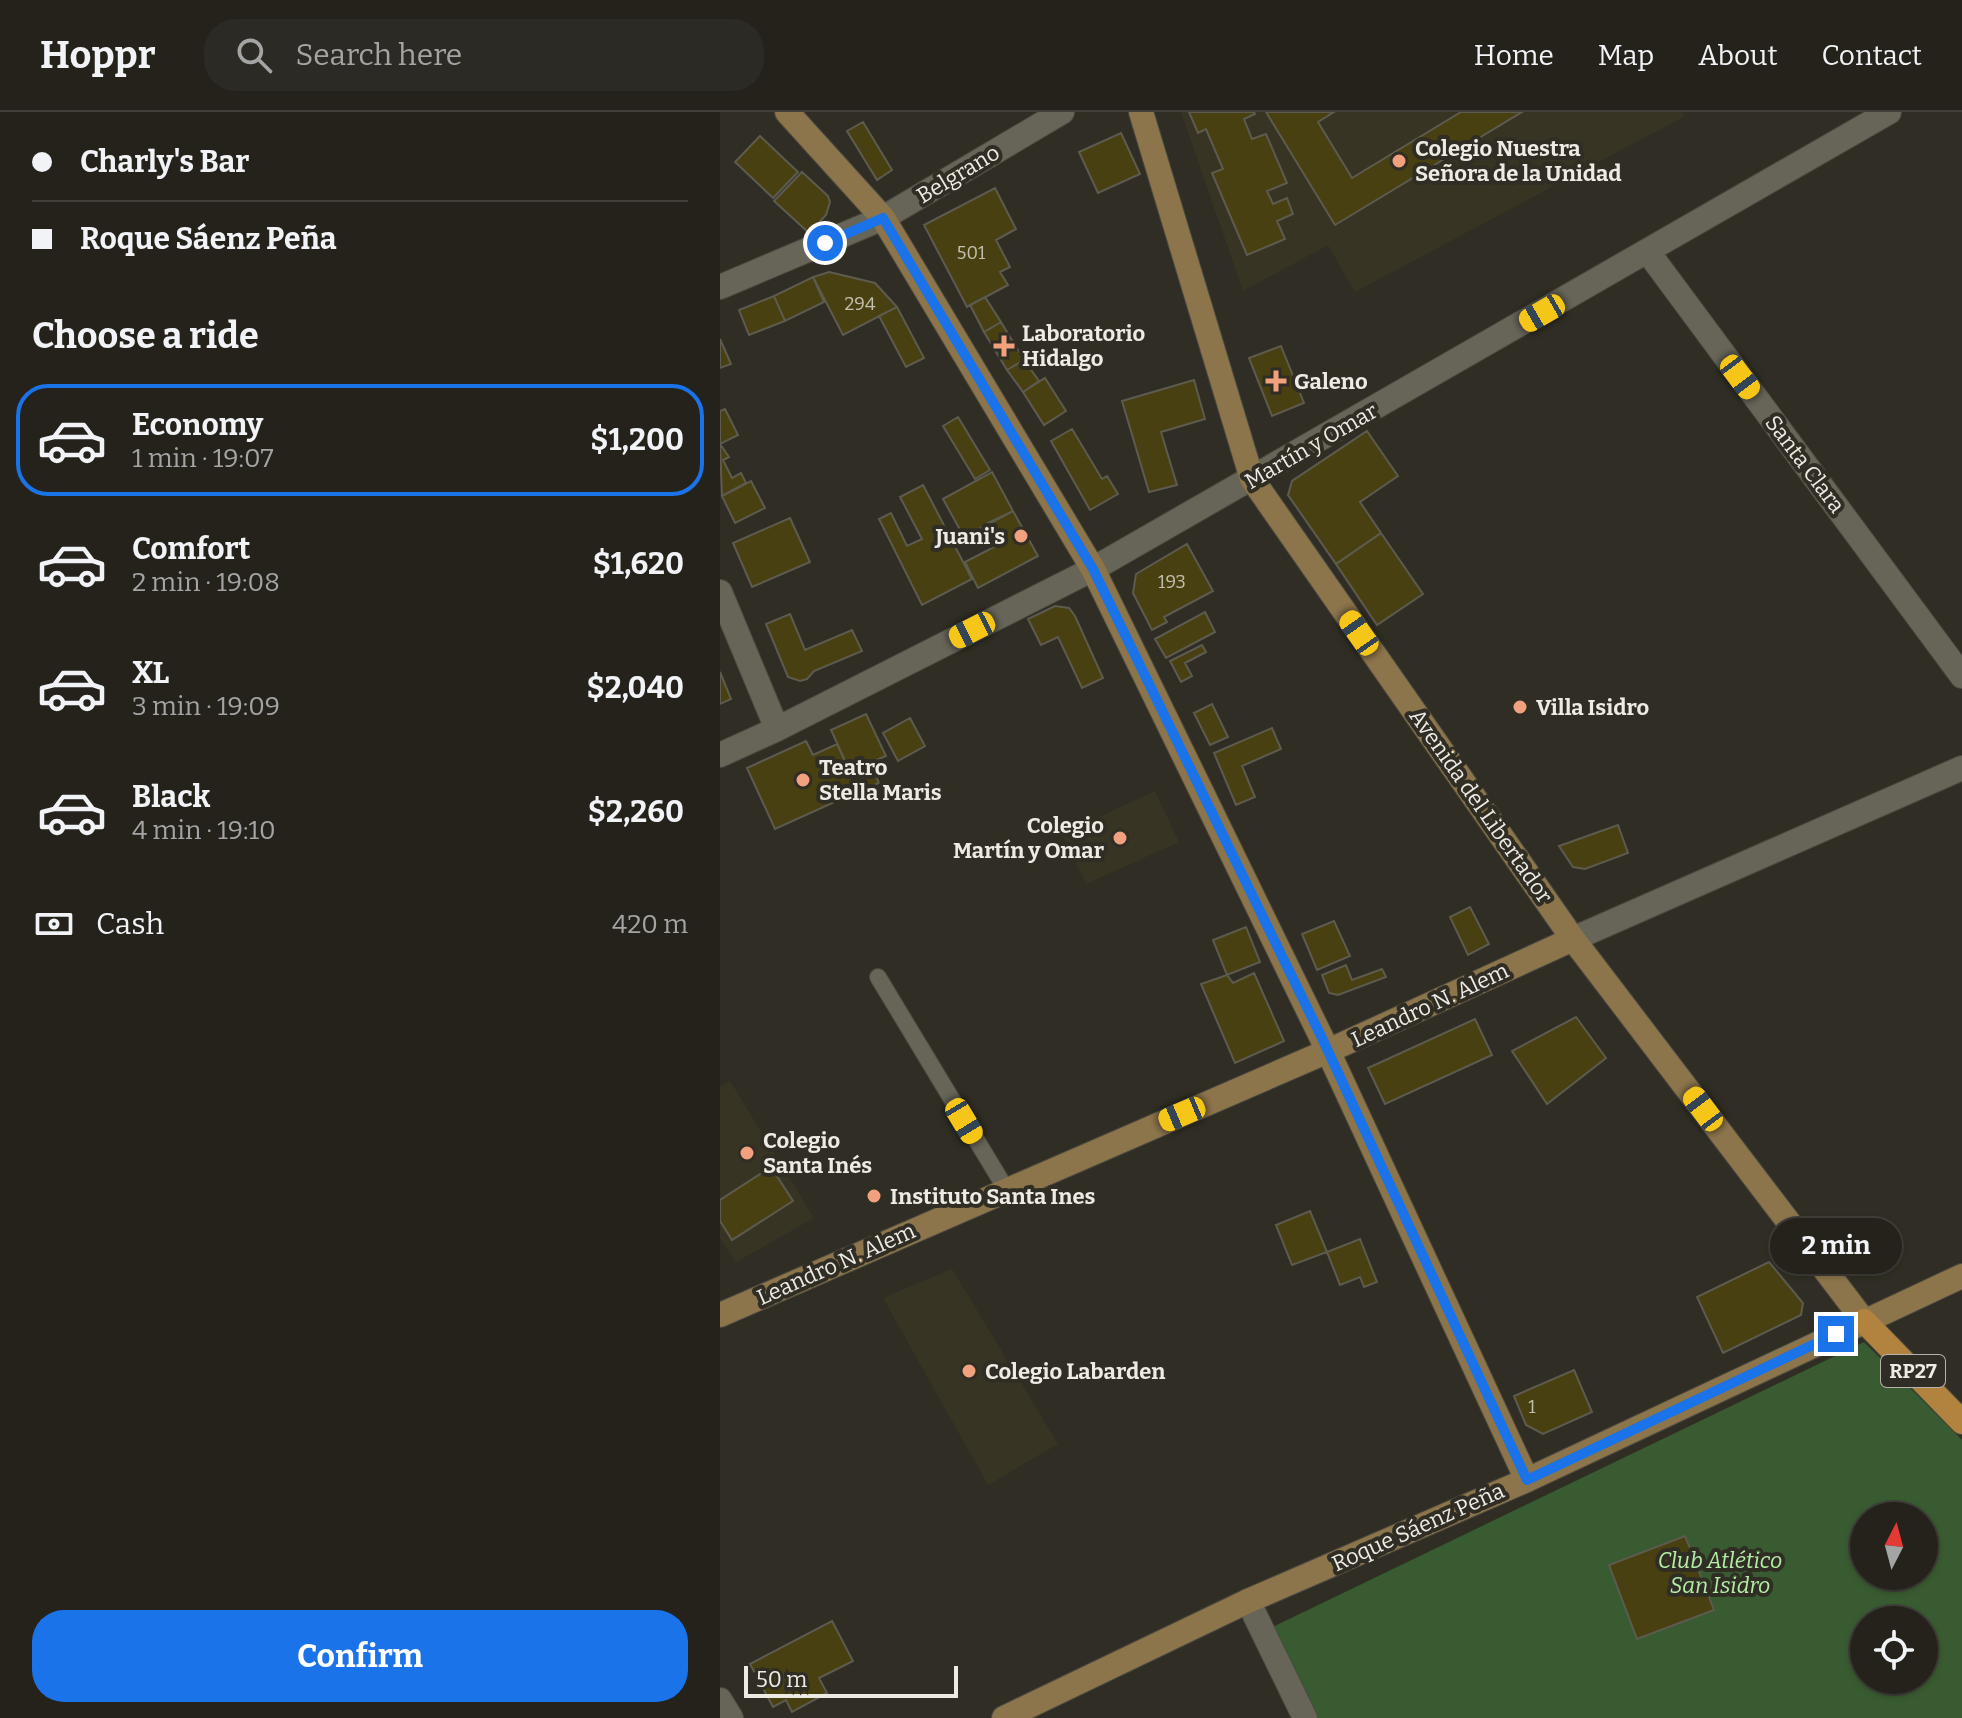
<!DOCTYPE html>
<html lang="en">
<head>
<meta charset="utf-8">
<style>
	:root { --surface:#24221b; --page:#2c2a24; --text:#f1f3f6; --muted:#a3a4a3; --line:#413f3a; --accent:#1a73e8 }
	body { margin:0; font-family:Bitter,serif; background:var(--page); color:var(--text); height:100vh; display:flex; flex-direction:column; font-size:30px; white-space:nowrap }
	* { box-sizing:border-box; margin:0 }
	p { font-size:26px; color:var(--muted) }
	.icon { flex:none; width:44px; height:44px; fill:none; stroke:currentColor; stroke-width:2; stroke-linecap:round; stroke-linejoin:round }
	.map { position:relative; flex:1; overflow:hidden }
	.sheet { display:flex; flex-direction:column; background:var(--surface); width:720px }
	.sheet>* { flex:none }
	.top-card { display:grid; align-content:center; height:176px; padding:0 32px; background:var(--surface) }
	.needle { width:52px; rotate:6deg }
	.controls { position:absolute; left:1130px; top:1390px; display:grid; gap:16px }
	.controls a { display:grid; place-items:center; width:88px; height:88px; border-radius:50%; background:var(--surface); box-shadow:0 2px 6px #0004,0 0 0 2px var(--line); font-size:40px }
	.scale { position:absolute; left:24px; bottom:20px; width:214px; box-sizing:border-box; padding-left:8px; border:4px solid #edebe4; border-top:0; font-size:22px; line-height:28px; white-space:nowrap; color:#edebe4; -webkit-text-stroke:6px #302e24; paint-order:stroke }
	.end { position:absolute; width:36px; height:36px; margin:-18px; border:10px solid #1a73e8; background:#fff; box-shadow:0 0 0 4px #fff }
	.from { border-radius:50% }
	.bubble { position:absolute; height:56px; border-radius:28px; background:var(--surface); box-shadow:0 2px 6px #0004,0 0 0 2px var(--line); font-size:26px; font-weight:700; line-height:56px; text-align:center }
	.car { position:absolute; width:24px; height:48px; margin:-24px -12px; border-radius:10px; box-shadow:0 0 6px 2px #0007; background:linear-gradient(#f5c518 24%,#345 0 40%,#f5c518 0 76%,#345 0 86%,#f5c518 0) }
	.top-card b { display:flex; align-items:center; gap:28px; height:76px; font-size:30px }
	.top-card b+b { border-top:2px solid var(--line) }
	.top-card i { width:20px; height:20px; background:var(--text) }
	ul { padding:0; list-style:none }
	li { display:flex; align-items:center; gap:24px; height:112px; margin:0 16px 12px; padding:0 16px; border:4px solid transparent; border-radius:32px }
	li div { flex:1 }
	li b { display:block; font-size:30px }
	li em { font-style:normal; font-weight:700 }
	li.on { border-color:var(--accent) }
	li>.icon { width:72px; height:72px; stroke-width:1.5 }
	h2 { padding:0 32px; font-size:36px; line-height:96px }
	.pay { display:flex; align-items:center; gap:20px; height:88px; padding:0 32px; font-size:30px }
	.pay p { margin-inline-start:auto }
	.primary-button { display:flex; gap:16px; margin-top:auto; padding:16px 32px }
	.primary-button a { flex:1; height:92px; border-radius:32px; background:var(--accent); color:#fff; font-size:32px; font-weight:700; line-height:92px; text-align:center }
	header { display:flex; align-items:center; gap:48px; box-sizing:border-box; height:112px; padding:0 40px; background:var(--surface); border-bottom:2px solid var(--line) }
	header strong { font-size:38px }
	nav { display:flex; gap:44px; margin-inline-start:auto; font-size:28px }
	.search { width:560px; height:72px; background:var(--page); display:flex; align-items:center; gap:20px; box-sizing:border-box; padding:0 28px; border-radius:32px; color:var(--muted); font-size:30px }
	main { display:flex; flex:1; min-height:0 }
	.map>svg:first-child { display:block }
</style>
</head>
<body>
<header>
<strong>Hoppr</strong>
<div class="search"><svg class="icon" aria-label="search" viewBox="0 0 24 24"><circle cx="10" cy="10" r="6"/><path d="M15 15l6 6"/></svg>Search here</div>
<nav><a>Home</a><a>Map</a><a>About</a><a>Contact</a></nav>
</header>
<main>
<section class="sheet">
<div class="top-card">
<b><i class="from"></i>Charly's Bar</b>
<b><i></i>Roque Sáenz Peña</b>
</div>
<h2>Choose a ride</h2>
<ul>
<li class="on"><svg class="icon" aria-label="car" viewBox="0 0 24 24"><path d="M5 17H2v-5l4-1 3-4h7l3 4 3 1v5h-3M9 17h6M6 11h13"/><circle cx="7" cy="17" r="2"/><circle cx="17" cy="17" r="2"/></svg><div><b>Economy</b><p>1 min · 19:07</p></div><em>$1,200</em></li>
<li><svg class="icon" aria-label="car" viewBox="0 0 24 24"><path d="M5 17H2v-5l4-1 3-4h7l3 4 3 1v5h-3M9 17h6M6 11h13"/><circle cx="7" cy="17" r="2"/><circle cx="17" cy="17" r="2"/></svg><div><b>Comfort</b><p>2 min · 19:08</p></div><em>$1,620</em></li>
<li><svg class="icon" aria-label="car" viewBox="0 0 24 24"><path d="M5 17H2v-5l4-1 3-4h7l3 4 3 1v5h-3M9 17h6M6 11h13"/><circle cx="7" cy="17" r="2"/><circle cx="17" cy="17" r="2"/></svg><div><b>XL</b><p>3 min · 19:09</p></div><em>$2,040</em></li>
<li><svg class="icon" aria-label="car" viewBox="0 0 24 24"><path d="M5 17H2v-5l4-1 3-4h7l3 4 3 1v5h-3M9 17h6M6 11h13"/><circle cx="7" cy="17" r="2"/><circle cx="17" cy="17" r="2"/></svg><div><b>Black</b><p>4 min · 19:10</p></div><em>$2,260</em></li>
</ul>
<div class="pay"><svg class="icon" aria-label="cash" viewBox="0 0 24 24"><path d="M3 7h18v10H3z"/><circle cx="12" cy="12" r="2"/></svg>Cash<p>420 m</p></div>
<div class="primary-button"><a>Confirm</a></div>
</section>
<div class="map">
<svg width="1242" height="1606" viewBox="0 0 1242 1606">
	<rect width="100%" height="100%" fill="#302e24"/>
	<path fill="#383423" d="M461 0H962L965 4 635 180 608 133 523 179Z
		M435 679 459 730 366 772 342 722Z
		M10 969 94 1106 16 1150 0 1126V975Z
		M232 1157 338 1332 268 1373 163 1186Z"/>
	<path fill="#395b31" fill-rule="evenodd" d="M1144 1230 1242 1328V1606H585L542 1520ZM1144 1404H1204V1464H1144ZM1144 1508H1204V1568H1144Z"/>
	<path fill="#494011" stroke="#5d5b4f" stroke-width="2" d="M469 0H534L535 2 524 7 532 27 546 22 567 71 547 79 553 92 567 86 573 102 557 109 565 127 527 143 492 61 503 57 486 17 478 21Z
		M546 0H614L598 10 632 66 741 0H802L615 113Z
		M143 10 172 58 157 68 127 19Z
		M401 21 420 62 378 81 359 40Z
		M40 24 78 60 53 86 15 50Z
		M82 60 108 84 110 90 106 103 89 121 54 89Z
		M275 76 296 117 276 128 290 155 280 160 288 173 247 195 204 113Z
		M109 160 155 171 177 195 123 223 93 165Z
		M93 165 104 190 65 209 54 184Z
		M54 184 65 209 29 223 19 198Z
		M265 185 281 210 264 220 250 193Z
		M177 195 204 246 186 255 159 204Z
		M281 210 304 248 287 258 264 220Z
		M0 227 11 252 0 256Z
		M561 234 584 291 552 304 529 246Z
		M304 248 319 269 303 280 287 258Z
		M325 266 346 299 324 313 303 280Z
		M474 268 485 307 441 320 457 373 429 380 402 289Z
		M5 297 18 323 0 332V299Z
		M238 305 270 358 255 367 223 314Z
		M352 317 382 367 387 364 398 382 370 398 331 329Z
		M647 319 678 364 640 390 661 421 616 452 568 383 572 369Z
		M0 332 9 345 3 348 12 366 21 361 26 371 2 384Z
		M272 360 293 399 244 425 223 387Z
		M31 369 45 396 15 411 2 384Z
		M203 373 252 467 202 493 159 407 171 401 187 434 202 427 180 385Z
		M293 399 318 444 258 476 245 450 278 433 266 412Z
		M70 406 90 450 32 475 13 431Z
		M661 421 703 482 657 513 616 452Z
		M467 432 493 479 444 505 447 510 432 518 413 481 416 462Z
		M335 494 349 496 355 504 383 566 362 576 338 525 321 533 308 507Z
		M485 500 495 520 446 546 435 527Z
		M70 502 85 538 132 518 142 539 94 559 87 567 80 569 68 565 46 512Z
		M482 533 486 540 465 551 472 564 461 570 450 549Z
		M0 560 11 587 0 592Z
		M492 592 508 625 490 633 474 601Z
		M146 602 166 644 150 651 159 671 139 679 111 618Z
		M190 606 205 634 178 649 163 621Z
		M552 616 561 637 522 654 535 685 516 693 494 641Z
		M86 629 93 643 117 632 139 679 55 717 27 656Z
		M898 713 908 741 865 757 853 755 839 734Z
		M750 795 769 832 748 843 730 805Z
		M614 809 630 844 597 858 582 822Z
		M526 815 540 850 507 863 493 828Z
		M626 853 632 868 662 857 666 865 618 883 609 881 602 863Z
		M534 861 564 929 515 951 481 872 507 863 513 871Z
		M856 905 886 946 827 992 792 939Z
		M755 907 772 943 665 992 648 956Z
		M51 1055 73 1089 12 1128 0 1109V1088Z
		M590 1099 607 1140 572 1153 556 1113Z
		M640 1127 657 1170 644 1175 640 1165 620 1173 607 1140Z
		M1049 1150 1083 1191 1081 1203 1003 1241 977 1185Z
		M854 1258 872 1300 823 1322 806 1313 794 1284Z
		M965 1424 994 1498 917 1527 889 1453Z
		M112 1509 133 1549 99 1566 107 1581 72 1600 66 1588 53 1595 30 1552Z"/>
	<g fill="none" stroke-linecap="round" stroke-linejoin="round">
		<defs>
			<path id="lane" d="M158 865 286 1077"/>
			<path id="street" d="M928 140 1242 564
				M0 175 163 106 342 0
				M0 480 57 617
				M0 643 57 617 373 457 1169 0
				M853 827 1242 656
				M528 1489 585 1606
				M0 1588 11 1606"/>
			<path id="secondary" d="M67 0 163 106 373 457 608 939 807 1368
				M421 0 532 367 853 827 1144 1209
				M0 1203 608 939 853 827
				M284 1606 528 1489 807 1368 1242 1164"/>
			<path id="primary" d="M1144 1209 1242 1310"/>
		</defs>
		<use href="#lane" stroke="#4b4940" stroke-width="18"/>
		<use href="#street" stroke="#4b4940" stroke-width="26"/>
		<use href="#secondary" stroke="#4b4940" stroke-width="26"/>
		<use href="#primary" stroke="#4b4940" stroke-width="26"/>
		<use href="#lane" stroke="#676458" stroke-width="16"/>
		<use href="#street" stroke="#676458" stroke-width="24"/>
		<use href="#secondary" stroke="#8c744b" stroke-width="24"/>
		<use href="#primary" stroke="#b1833e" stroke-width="24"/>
	</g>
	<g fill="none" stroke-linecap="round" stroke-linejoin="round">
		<path stroke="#1a73e8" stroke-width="10" d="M105 131 163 106 373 457 601 924 807 1368 1116 1222"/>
	</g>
	<g fill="#f1a17d" stroke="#302e24" stroke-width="3">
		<circle cx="679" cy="49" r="8"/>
		<path d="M280 222h8v8h8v8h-8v8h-8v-8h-8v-8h8z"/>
		<path d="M552 257h8v8h8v8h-8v8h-8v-8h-8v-8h8z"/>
		<circle cx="301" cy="424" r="8"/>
		<circle cx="800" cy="595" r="8"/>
		<circle cx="83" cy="668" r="8"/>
		<circle cx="400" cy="726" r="8"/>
		<circle cx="27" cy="1041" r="8"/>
		<circle cx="154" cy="1084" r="8"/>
		<circle cx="249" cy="1259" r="8"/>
	</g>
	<g text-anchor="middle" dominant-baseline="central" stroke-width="8" stroke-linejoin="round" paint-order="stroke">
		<g font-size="18" fill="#c4c0af">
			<text x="251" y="141">501</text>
			<text x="140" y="192">294</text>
			<text x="452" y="470">193</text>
			<text x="812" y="1295">1</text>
		</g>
		<rect fill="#302e24" stroke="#b4b2aa" stroke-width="2" x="1161" y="1243" width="64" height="32" rx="6"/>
		<g font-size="20" font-weight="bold" fill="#edebe4">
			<text x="1193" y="1259">RP27</text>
		</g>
		<g font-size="22" font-weight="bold" fill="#edebe4" stroke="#302e24" text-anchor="start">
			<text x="695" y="36">Colegio Nuestra<tspan x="695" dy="25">Señora de la Unidad</tspan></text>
			<text x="302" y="221">Laboratorio<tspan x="302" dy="25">Hidalgo</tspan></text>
			<text x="574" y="269">Galeno</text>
			<text x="285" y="424" text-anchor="end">Juani's</text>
			<text x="816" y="595">Villa Isidro</text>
			<text x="99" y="655">Teatro<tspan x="99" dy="25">Stella Maris</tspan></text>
			<text x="384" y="713" text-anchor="end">Colegio<tspan x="384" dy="25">Martín y Omar</tspan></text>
			<text x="43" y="1028">Colegio<tspan x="43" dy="25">Santa Inés</tspan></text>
			<text x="170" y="1084">Instituto Santa Ines</text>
			<text x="265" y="1259">Colegio Labarden</text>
		</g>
		<g font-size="22" fill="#edebe4" stroke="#302e24">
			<text transform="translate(238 62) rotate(-31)">Belgrano</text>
			<text transform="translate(591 334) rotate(-30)">Martín y Omar</text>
			<text transform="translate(1085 352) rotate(53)">Santa Clara</text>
			<text transform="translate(761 694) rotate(55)">Avenida del Libertador</text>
			<text transform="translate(710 893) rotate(-25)">Leandro N. Alem</text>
			<text transform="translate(116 1152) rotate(-24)">Leandro N. Alem</text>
			<text transform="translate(698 1415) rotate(-24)">Roque Sáenz Peña</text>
		</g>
		<g font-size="22" font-style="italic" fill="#b4eda6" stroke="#302e24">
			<text x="1000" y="1448">Club Atlético<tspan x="1000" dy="25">San Isidro</tspan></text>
		</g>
	</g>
</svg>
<div class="controls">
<a><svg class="needle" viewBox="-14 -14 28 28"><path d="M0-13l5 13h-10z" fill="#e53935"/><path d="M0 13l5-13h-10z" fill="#a3a4a3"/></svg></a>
<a><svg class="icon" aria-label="locate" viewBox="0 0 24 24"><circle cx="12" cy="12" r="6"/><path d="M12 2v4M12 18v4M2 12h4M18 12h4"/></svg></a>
</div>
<div class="scale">50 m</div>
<i class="end from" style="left:105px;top:131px"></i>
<i class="end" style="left:1116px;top:1222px"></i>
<div class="bubble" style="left:1050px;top:1106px;width:132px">2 min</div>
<i class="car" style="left:822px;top:201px;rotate:240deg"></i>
<i class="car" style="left:1020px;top:265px;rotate:143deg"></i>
<i class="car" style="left:252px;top:518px;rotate:243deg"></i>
<i class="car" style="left:639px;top:521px;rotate:325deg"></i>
<i class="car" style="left:983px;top:997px;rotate:323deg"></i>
<i class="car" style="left:462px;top:1002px;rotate:247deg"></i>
<i class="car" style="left:244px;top:1009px;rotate:149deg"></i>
</div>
</main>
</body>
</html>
